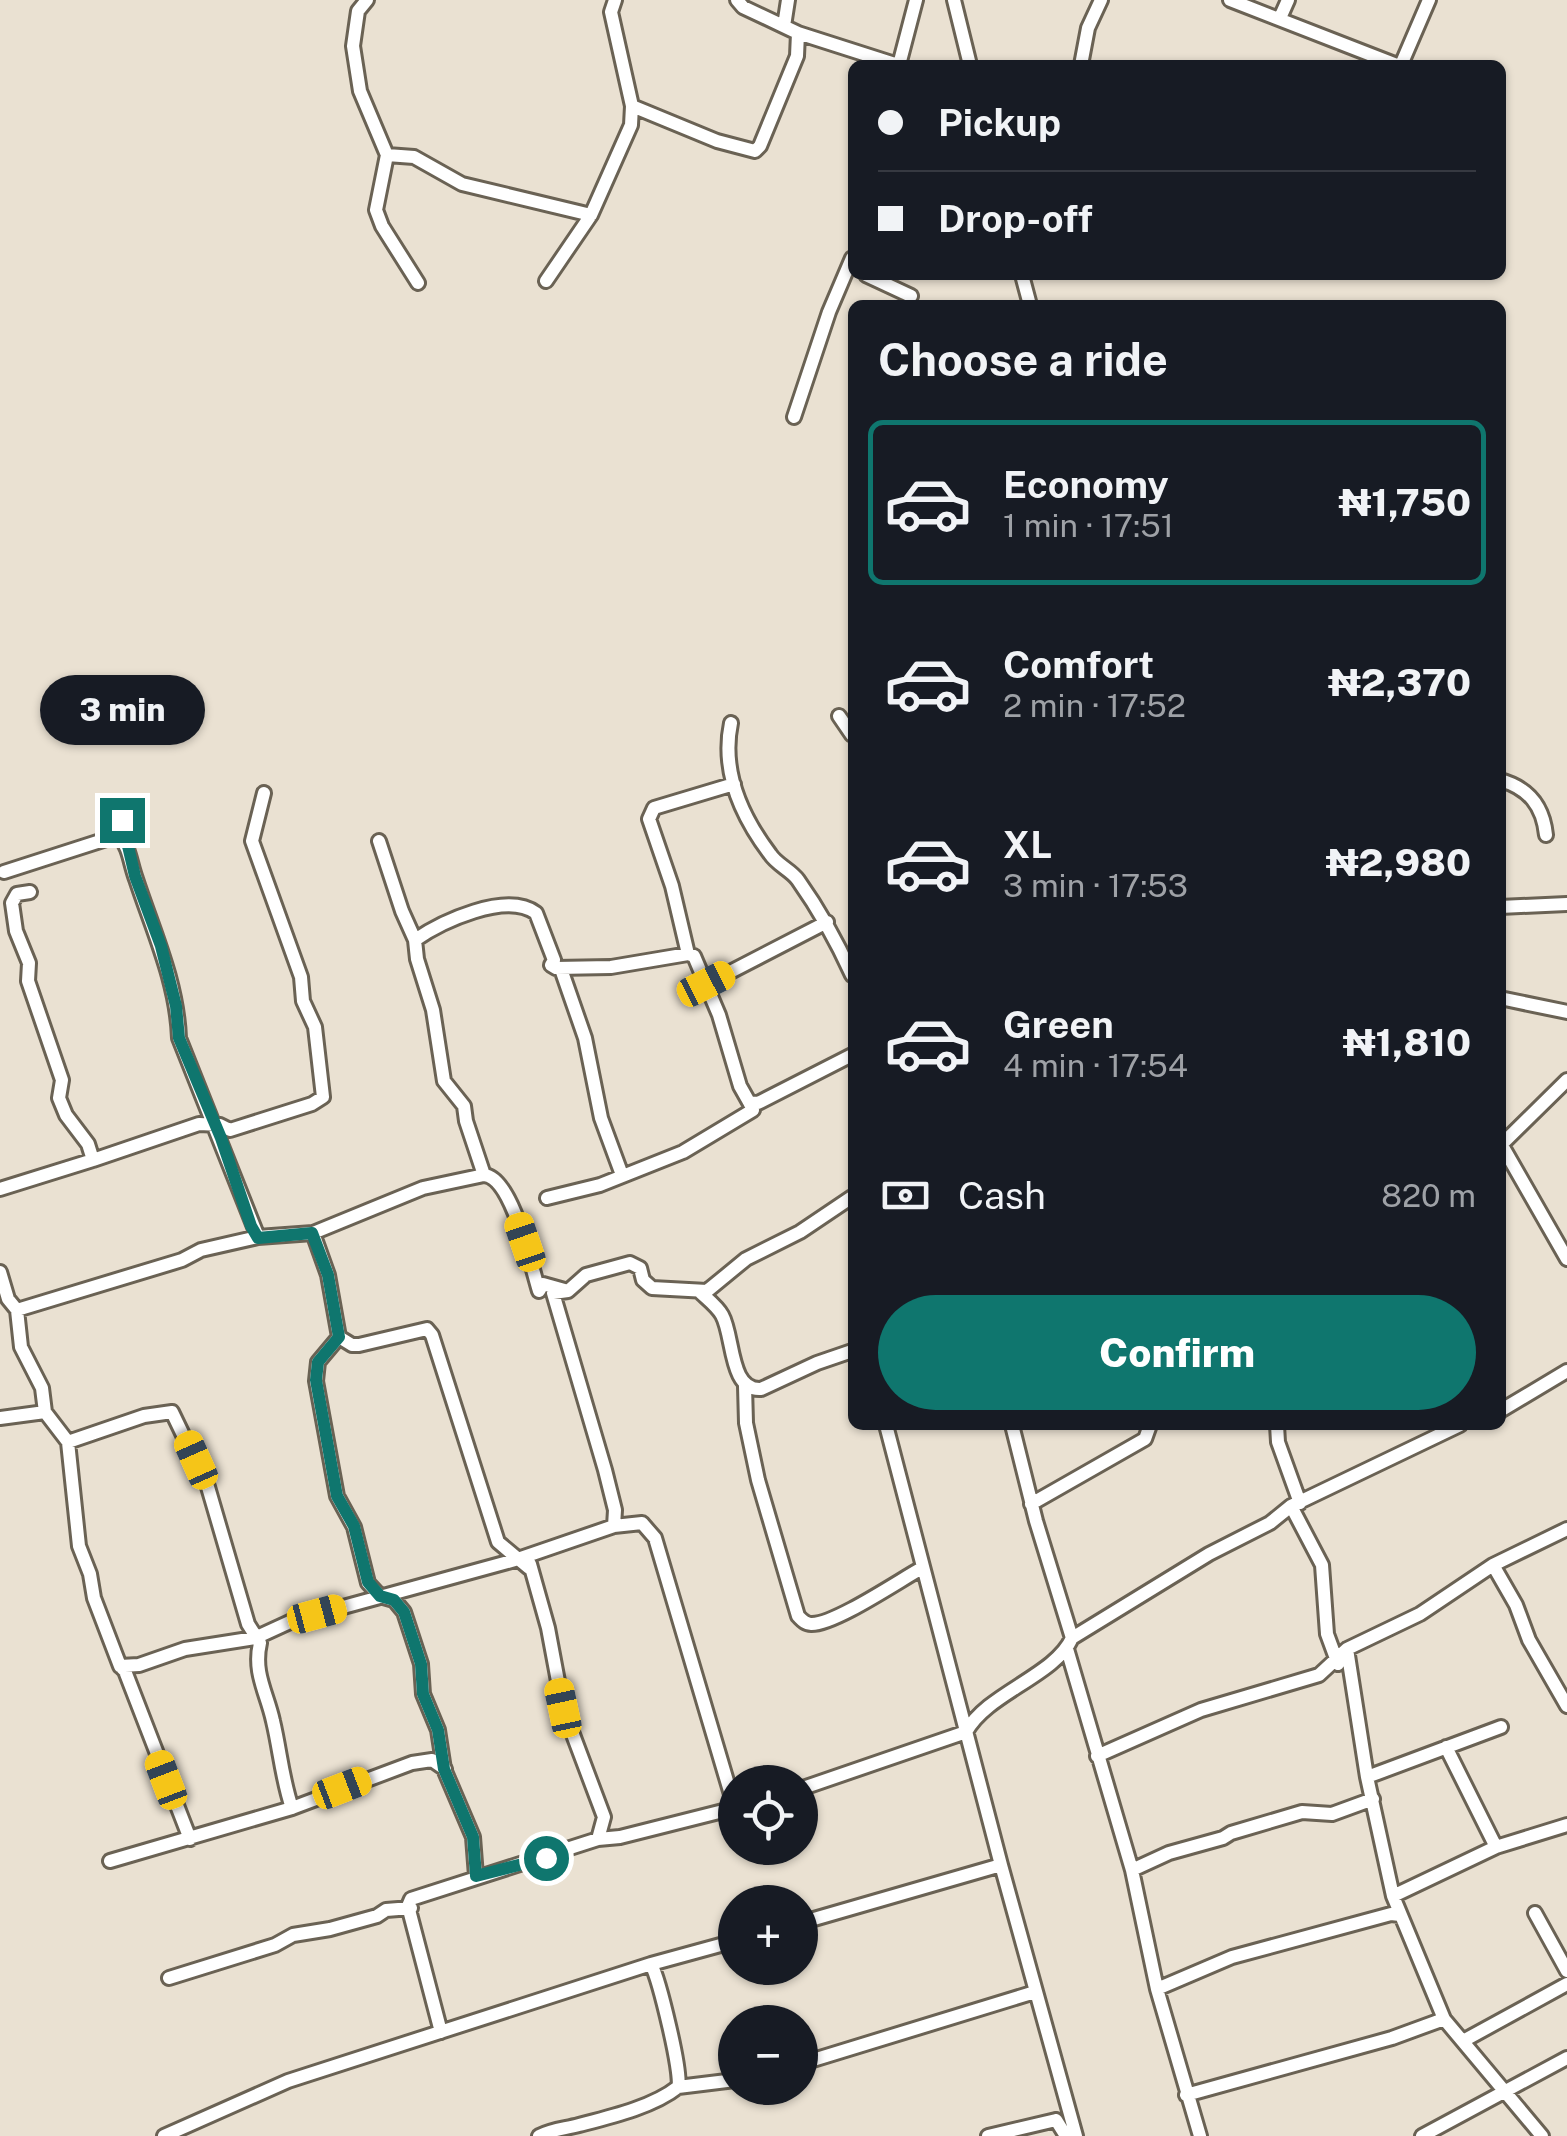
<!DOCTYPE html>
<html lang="en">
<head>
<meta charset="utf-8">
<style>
	:root { --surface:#171b24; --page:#242831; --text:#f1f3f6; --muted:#9ea1a6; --line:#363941; --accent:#0f766e }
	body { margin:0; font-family:"Public Sans",sans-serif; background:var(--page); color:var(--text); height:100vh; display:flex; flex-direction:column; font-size:38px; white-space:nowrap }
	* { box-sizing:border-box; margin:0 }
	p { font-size:32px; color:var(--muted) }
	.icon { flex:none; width:55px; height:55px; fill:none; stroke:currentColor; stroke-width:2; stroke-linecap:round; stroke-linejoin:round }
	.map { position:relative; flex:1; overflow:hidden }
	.details { position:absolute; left:848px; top:300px; width:658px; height:1130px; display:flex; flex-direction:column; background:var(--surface); border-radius:15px; box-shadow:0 2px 8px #0004 }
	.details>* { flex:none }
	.hud { position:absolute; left:848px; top:60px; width:658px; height:220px; border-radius:15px; box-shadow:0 2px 8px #0004; display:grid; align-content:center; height:220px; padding:0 30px; background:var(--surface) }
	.tools { position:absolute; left:718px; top:1765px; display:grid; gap:20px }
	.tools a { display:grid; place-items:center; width:100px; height:100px; border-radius:50%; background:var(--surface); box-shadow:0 2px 8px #0004; font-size:50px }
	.end { position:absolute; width:45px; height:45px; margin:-22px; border:12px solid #0f766e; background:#fff; box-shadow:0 0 0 5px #fff }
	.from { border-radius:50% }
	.bubble { position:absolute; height:70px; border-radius:35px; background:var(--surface); box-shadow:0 2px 8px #0004; font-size:32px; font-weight:800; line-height:70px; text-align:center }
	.car { position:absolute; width:30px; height:60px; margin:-30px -15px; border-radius:12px; box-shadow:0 0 8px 2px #0007; background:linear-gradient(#f5c518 24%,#345 0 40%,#f5c518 0 76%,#345 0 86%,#f5c518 0) }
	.hud b { display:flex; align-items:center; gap:35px; height:95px; font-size:38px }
	.hud b+b { border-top:2px solid var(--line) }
	.hud i { width:25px; height:25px; background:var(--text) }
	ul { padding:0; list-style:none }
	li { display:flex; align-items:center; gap:30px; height:165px; margin:0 20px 15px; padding:0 10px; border:5px solid transparent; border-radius:15px }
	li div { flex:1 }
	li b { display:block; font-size:38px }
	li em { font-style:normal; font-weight:800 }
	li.selected { border-color:var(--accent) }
	li>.icon { width:90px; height:90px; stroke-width:1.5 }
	h2 { padding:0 30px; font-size:45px; line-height:120px }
	.pay { display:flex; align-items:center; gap:25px; height:110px; padding:0 30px; font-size:38px }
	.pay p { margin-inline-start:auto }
	.primary-button { display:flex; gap:20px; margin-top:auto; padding:20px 30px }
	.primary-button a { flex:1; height:115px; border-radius:60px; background:var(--accent); color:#fff; font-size:40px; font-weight:800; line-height:115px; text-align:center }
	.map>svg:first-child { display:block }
</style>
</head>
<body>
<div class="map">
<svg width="1567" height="2136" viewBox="0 0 1567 2136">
	<rect width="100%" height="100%" fill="#eae1d2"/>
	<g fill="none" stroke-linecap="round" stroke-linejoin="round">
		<defs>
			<path id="minor" d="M367 0 358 11 353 46 360 91 387 155 376 210 382 226 418 283
				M737 0 743 7 798 33 898 65
				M954 0 970 65
				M1230 0 1397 65
				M1280 18 1288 0
				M784 26 788 0
				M899 65 916 0
				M1081 65 1088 28 1101 0
				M1401 65 1429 0
				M632 106 717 141 755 151 760 146 797 56 798 33
				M387 155 414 157 462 184 591 215
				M866 275 911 296
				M1022 275 1030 305
				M546 281 591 215 631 125 632 106 611 12 615 0
				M794 417 829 312 852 258
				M839 716 852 735
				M731 723C721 771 742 817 770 854 777 865 791 870 798 880 820 911 837 942 852 975
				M1500 780C1529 788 1543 806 1546 835
				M734 784 654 808 649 819 672 886 688 954 694 956 719 1015 740 1086 749 1102 758 1103 852 1055
				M122 821 119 835C130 849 130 863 136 879 153 931 177 982 179 1038L258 1237
				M379 841 402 911 415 940 417 959 433 1010 444 1081 464 1106 466 1121 484 1175
				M4 872 119 835
				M30 892 17 894 12 903 16 931 29 963 28 981 62 1080 59 1098 66 1115 88 1144 93 1160 199 1124 220 1125 230 1130 312 1104 323 1097 315 1027 303 1001 301 977 252 841 264 793
				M1500 907 1567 904
				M415 940C441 922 506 891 536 913L554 960 551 965 556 968 611 967 688 954
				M561 969 585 1038 601 1118 622 1175
				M707 984 827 922
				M1500 998 1567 1012
				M1500 1142 1567 1259
				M1501 1145 1567 1080
				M0 1189 93 1160
				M547 1198 600 1185 683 1152 753 1110 749 1102
				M313 1233 328 1275 339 1337 352 1345H359L427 1329 432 1335 498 1542 529 1568
				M0 1272 8 1299 17 1310 21 1347 42 1388 45 1412 68 1442 79 1546 90 1574 94 1598 120 1666 139 1665 185 1649 255 1638 292 1621 515 1560 614 1526 642 1523 655 1538 735 1808
				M699 1291C706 1298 717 1306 722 1315 734 1336 729 1391 761 1389L817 1363 852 1351
				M17 1310 182 1260 201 1250 258 1237 313 1233 423 1188 484 1175C512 1177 531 1265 539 1291L543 1284 568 1291
				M339 1337 318 1362 316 1381 337 1496 354 1527 368 1583 380 1596 394 1600 404 1612 421 1664 423 1694 438 1730 444 1769 473 1837 476 1876
				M745 1386 746 1423 758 1480 798 1616C802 1620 805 1624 811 1624 834 1625 900 1580 922 1568
				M1500 1411 1567 1371
				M0 1418 45 1412
				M886 1425 1001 1865
				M1012 1425 1036 1521 1072 1638
				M1277 1425 1278 1442 1300 1503
				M68 1442 144 1416 172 1412 208 1487 248 1624 260 1643C253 1673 267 1693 273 1721 280 1750 282 1779 292 1808
				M1031 1504 1145 1439 1150 1425
				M1291 1506 1322 1565 1327 1634 1338 1664
				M614 1526 615 1510 605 1470 553 1293 568 1291 586 1275 630 1263 640 1268 643 1280 652 1288 707 1291 746 1259 800 1232 852 1197
				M530 1564 548 1628 563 1708 604 1817 598 1839
				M1493 1565 1516 1605 1529 1640 1567 1706
				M1067 1649 1132 1870 1157 1989 1200 2136
				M1347 1649 1367 1777 1393 1896 1444 2019 1542 2136
				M120 1666 125 1671 190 1839
				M1446 1747 1496 1847 1567 1825
				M1097 1756 1201 1710 1319 1675 1347 1649 1420 1614 1493 1565 1567 1529
				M1367 1777 1501 1727
				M800 1789 966 1732C987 1693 1055 1676 1072 1638L1209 1554 1270 1523 1291 1506 1460 1425
				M110 1861 292 1808 412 1763 432 1760 445 1769
				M1132 1870 1169 1853 1223 1838 1231 1833 1302 1812 1332 1814 1373 1799
				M1393 1896 1496 1847
				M1535 1913 1567 1971
				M800 1923 1001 1865 1076 2136
				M169 1978 275 1945 293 1935 330 1929 377 1916 386 1910 411 1908
				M1157 1989 1232 1957 1391 1914 1400 1915
				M441 2032 408 1906 411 1899 598 1839 620 1837 735 1808
				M1463 2041 1567 1984
				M800 2064 1035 1992
				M678 2087 735 2080
				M1186 2095 1392 2038 1444 2019
				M1056 2120 1066 2136
				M164 2136 288 2081 651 1964 735 1941
				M539 2136C553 2129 564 2129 579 2125 610 2117 653 2107 678 2087 683 2076 659 1979 651 1964
				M988 2136 1056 2120
				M1422 2136 1567 2058"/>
		</defs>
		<use href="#minor" stroke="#6a6254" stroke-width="18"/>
		<use href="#minor" stroke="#fff" stroke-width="12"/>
	</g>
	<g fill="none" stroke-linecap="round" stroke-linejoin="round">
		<path stroke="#0f766e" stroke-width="12" d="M122 820 120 835 128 846 135 876 161 946 176 1006 179 1038 221 1138 251 1226 258 1238 312 1233 328 1275 339 1337 318 1362 316 1380 337 1496 354 1526 368 1582 380 1596 394 1600 404 1612 421 1664 423 1694 438 1730 444 1769 473 1837 476 1876 546 1858"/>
	</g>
</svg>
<div class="tools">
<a><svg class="icon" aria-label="locate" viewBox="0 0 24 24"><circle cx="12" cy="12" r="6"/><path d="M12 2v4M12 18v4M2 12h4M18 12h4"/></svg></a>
<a>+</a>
<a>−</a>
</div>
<i class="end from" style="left:546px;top:1858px"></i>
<i class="end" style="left:122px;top:820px"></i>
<div class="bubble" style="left:40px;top:675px;width:165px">3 min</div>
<i class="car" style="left:706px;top:984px;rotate:63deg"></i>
<i class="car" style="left:525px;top:1242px;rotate:341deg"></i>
<i class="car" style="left:196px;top:1460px;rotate:336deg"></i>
<i class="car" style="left:317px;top:1614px;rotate:75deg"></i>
<i class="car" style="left:563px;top:1708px;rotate:348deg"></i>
<i class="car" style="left:166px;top:1780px;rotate:339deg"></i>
<i class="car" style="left:342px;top:1788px;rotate:69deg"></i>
<div class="hud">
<b><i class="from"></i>Pickup</b>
<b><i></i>Drop-off</b>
</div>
<section class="details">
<h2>Choose a ride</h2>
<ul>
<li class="selected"><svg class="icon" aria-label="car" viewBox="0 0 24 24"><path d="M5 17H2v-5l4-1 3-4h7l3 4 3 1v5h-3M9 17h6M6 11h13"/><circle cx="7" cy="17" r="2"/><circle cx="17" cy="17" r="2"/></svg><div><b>Economy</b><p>1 min · 17:51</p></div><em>₦1,750</em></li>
<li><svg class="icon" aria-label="car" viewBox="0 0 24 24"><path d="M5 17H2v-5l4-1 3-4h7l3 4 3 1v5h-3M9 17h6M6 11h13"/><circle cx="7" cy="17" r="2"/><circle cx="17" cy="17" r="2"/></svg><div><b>Comfort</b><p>2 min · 17:52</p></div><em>₦2,370</em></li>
<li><svg class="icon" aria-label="car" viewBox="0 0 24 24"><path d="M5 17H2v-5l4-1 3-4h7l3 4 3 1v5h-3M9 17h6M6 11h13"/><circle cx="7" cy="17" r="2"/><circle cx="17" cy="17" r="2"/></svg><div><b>XL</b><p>3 min · 17:53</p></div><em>₦2,980</em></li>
<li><svg class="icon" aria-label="car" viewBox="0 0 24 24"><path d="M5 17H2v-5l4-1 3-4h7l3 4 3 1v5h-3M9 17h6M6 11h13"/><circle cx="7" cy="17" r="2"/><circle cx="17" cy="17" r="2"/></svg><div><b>Green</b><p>4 min · 17:54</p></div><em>₦1,810</em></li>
</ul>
<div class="pay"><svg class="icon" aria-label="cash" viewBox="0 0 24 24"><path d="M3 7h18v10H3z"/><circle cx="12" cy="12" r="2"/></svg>Cash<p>820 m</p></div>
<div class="primary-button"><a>Confirm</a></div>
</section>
</div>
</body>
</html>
